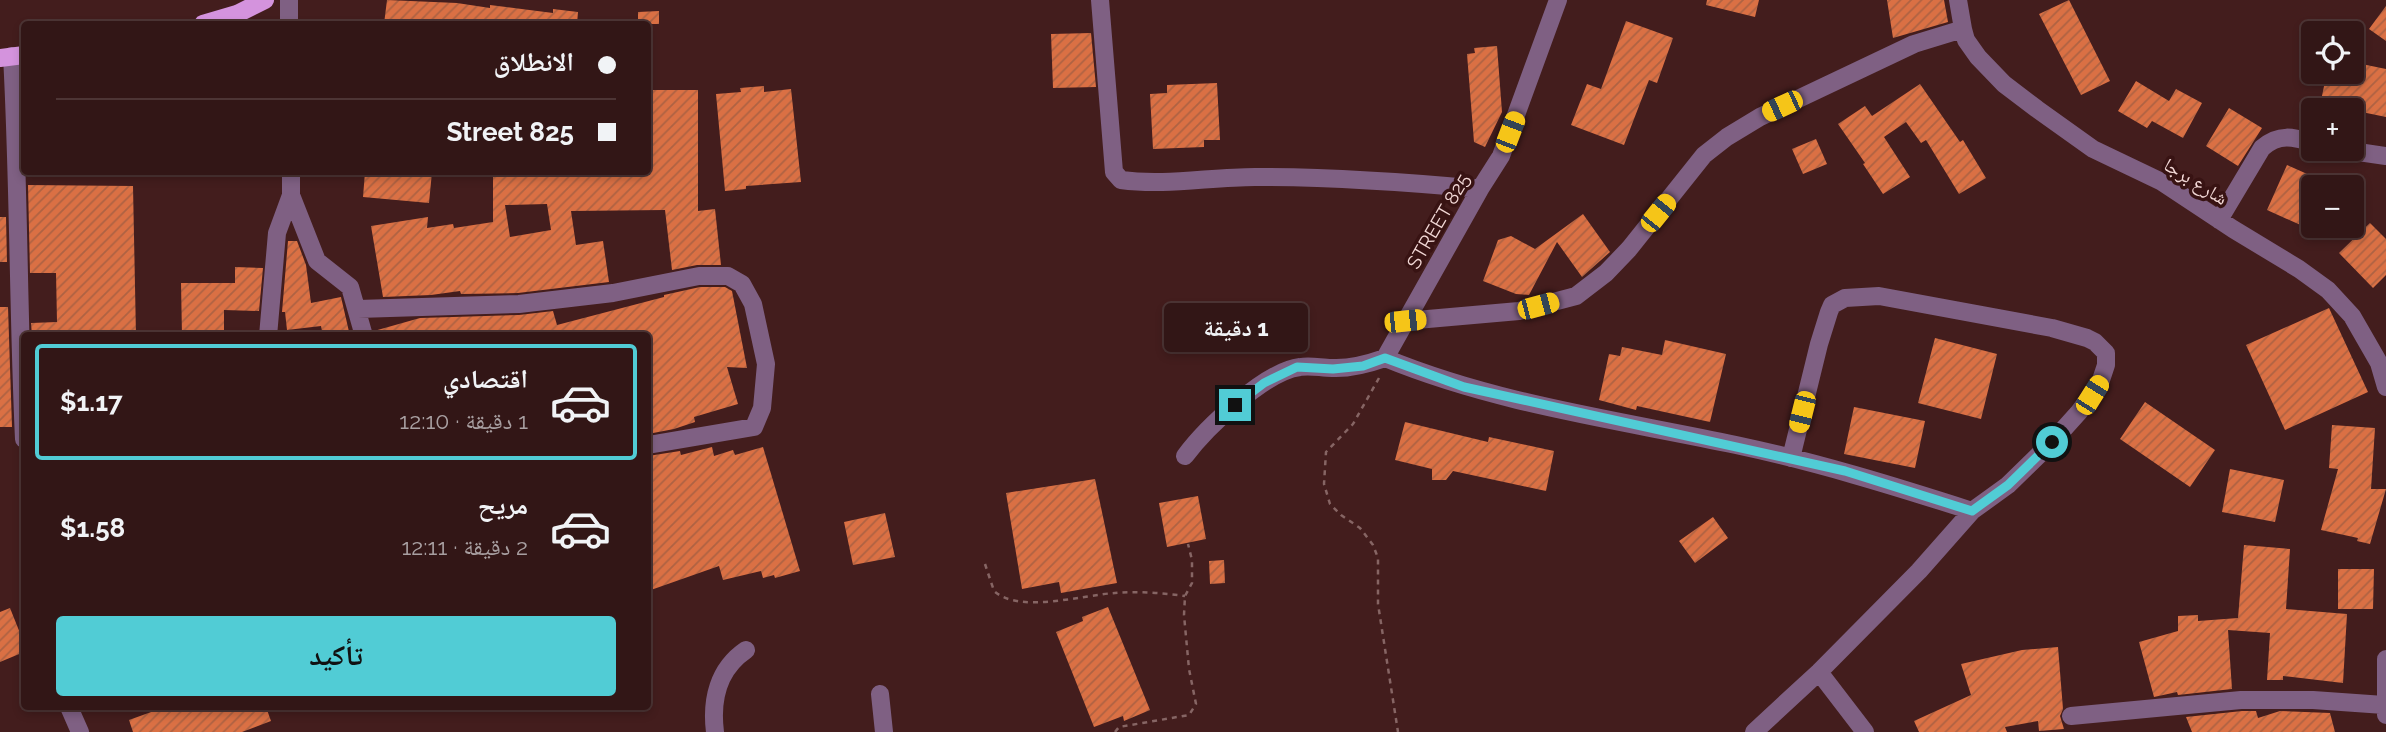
<!DOCTYPE html>
<html lang="ar">
<head>
<meta charset="utf-8">
<style>
	:root { --surface:#321616; --page:#3d2323; --text:#f1f3f6; --muted:#a89fa1; --line:#4d3535; --accent:#51ccd5 }
	body { margin:0; font-family:Raleway,"Noto Naskh Arabic",sans-serif; background:var(--page); color:var(--text); direction:rtl; height:100vh; display:flex; flex-direction:column; font-size:26px; white-space:nowrap }
	* { box-sizing:border-box; margin:0 }
	p { font-size:23px; color:var(--muted) }
	.icon { flex:none; width:38px; height:38px; fill:none; stroke:currentColor; stroke-width:2; stroke-linecap:round; stroke-linejoin:round }
	.map { position:relative; flex:1; overflow:hidden; direction:ltr }
	.drawer { position:absolute; left:21px; top:332px; width:630px; height:378px; display:flex; flex-direction:column; background:var(--surface); border-radius:7px; box-shadow:0 4px 10px #0003,0 0 0 2px var(--line); direction:rtl }
	.drawer>* { flex:none }
	.guide { position:absolute; left:21px; top:21px; width:630px; height:154px; border-radius:7px; box-shadow:0 4px 10px #0003,0 0 0 2px var(--line); direction:rtl; display:grid; align-content:center; height:154px; padding:0 35px; background:var(--surface) }
	.tools { position:absolute; left:2301px; top:21px; display:grid; gap:14px }
	.tools a { display:grid; place-items:center; width:63px; height:63px; border-radius:7px; background:var(--surface); box-shadow:0 4px 10px #0003,0 0 0 2px var(--line); font-size:35px }
	.end { position:absolute; width:32px; height:32px; margin:-16px; border:9px solid #51ccd5; background:#111; box-shadow:0 0 0 4px #111 }
	.from { border-radius:50% }
	.bubble { position:absolute; height:49px; border-radius:7px; background:var(--surface); box-shadow:0 4px 10px #0003,0 0 0 2px var(--line); font-size:23px; font-weight:700; line-height:49px; text-align:center; direction:rtl }
	.car { position:absolute; width:21px; height:42px; margin:-21px -10px; border-radius:9px; box-shadow:0 0 5px 2px #0007; background:linear-gradient(#f5c518 24%,#345 0 40%,#f5c518 0 76%,#345 0 86%,#f5c518 0) }
	.guide b { display:flex; align-items:center; gap:24px; height:66px; font-size:26px }
	.guide b+b { border-top:2px solid var(--line) }
	.guide i { width:18px; height:18px; background:var(--text) }
	ul { padding:12px 0 0; list-style:none }
	li { display:flex; align-items:center; gap:21px; height:116px; margin:0 14px 10px; padding:0 21px; border:4px solid transparent; border-radius:7px }
	li div { flex:1 }
	li b { display:block; font-size:26px }
	li em { font-style:normal; font-weight:700 }
	li.current { border-color:var(--accent) }
	li>.icon { width:63px; height:63px; stroke-width:1.5 }
	.primary-button { display:flex; gap:14px; margin-top:auto; padding:14px 35px }
	.primary-button a { flex:1; height:80px; border-radius:7px; background:var(--accent); color:#111; font-size:28px; font-weight:700; line-height:80px; text-align:center }
	.map>svg:first-child { display:block }
</style>
</head>
<body>
<div class="map">
<svg width="2386" height="732" viewBox="0 0 2386 732">
	<defs>
		<pattern id="building-hatch" width="6" height="6" patternUnits="userSpaceOnUse" patternTransform="scale(1.75)"><rect width="6" height="6" fill="#da7044"/><path d="M-1 1l2-2M0 6l6-6M5 7l2-2" fill="none" stroke="#ae6243"/></pattern>
	</defs>
	<rect width="100%" height="100%" fill="#431d1d"/>
	<path fill="url(#building-hatch)" fill-rule="evenodd" d="M387 0 457 3 490 8V5L553 13V9L578 12 577 24H384Z
		M1707 0H1759L1755 17 1706 5Z
		M1887 0H1944L1948 22 1893 38Z
		M2069 0 2110 81 2081 95 2039 14Z
		M2386 6V41L2369 29Z
		M659 11V24H638V12Z
		M1626 21 1673 38 1657 83 1649 80 1624 145 1571 125 1587 84 1601 89Z
		M1091 33 1096 87 1053 88 1051 34Z
		M1497 46 1502 112 1485 147 1474 142 1467 54 1475 53 1474 48Z
		M2352 62 2386 69V117L2352 110H2319L2327 72H2352Z
		M2136 81 2169 101 2176 89 2202 103 2183 138 2152 121 2147 128 2118 111Z
		M1217 83 1220 140H1204V147L1153 149 1150 94 1167 93V85Z
		M1920 84 1960 142 1963 140 1986 178 1959 194 1926 140 1921 143 1906 122 1884 137 1910 177 1883 194 1863 164 1865 163 1838 124 1865 106 1872 116Z
		M764 86V92L791 89 801 182 746 186V189L725 191 716 94 741 92 740 88Z
		M648 90H698V211L715 209 721 265H697L672 270 665 210 571 211 576 245 603 241 609 282 518 293 461 294 460 291 431 295 383 297 371 226 428 217 427 228 453 224 454 228 493 222V172H648ZM547 204 551 230 510 237 505 205Z
		M2229 108 2262 128 2238 166 2206 146Z
		M1816 139 1827 164 1803 174 1792 149Z
		M2287 165 2314 177V231L2267 210Z
		M365 172H432L429 203 363 197Z
		M28 185 133 186 136 336H32L31 323 57 322 56 273H30Z
		M1583 214 1610 252 1582 277 1557 242 1529 295 1516 294 1483 281 1498 240 1511 236 1535 249Z
		M0 217H6L7 262H0Z
		M2370 223 2386 239V275L2373 288 2339 253Z
		M288 241H297L306 265 311 303 341 297 350 336H323L321 326 287 330 285 312H282Z
		M235 267 263 268 259 311 224 310V336H182L181 283H235Z
		M700 287H725L732 291 747 368 727 367 738 404 694 417 695 422 674 429 648 434V336H375L374 331 420 318 519 315 553 311 557 325 664 297V295Z
		M0 307H8L12 427H0Z
		M2329 308 2368 392 2285 430 2246 345Z
		M1935 338 1997 354 1981 419 1918 403Z
		M1665 340 1726 354 1710 422 1637 406 1636 410 1599 400 1609 354 1620 356 1622 347 1662 355Z
		M2145 402 2215 450 2190 487 2120 439Z
		M1854 407 1925 421 1915 468 1844 454Z
		M1405 422 1488 442 1489 437 1554 451 1546 491 1453 471 1446 480H1432V469L1395 460Z
		M2332 425 2375 428 2371 489H2386L2370 544 2357 541 2358 538 2321 530 2338 469 2329 468Z
		M712 447 714 456 733 450 735 455 763 447 800 571 775 578 774 575 763 578 761 571 723 580 719 566 648 591V456L680 451 681 455Z
		M2230 469 2284 480 2275 522 2222 512Z
		M1095 479 1117 583 1061 593 1059 582 1022 589 1006 493Z
		M1198 496 1206 539 1167 547 1159 503Z
		M885 513 895 557 853 565 844 522Z
		M1713 517 1728 538 1695 563 1679 541Z
		M2244 545 2290 549 2286 609 2347 614 2343 683 2283 676V680H2267L2270 633 2228 630 2232 689 2178 695 2177 692 2154 697 2139 642 2178 631V616L2198 615V621L2238 618Z
		M1224 560 1225 583 1210 584 1209 561Z
		M2338 569H2374L2373 609H2338Z
		M1108 607 1150 710 1124 721 1123 716 1094 727 1056 632 1083 621 1082 617Z
		M10 608 24 643V652L0 662V612Z
		M2058 647 2063 709 2060 716 2064 729 2039 731 2038 721 2005 727 2007 732H1919L1914 721 1971 695 1961 664 2022 650Z
		M165 707H266L271 721 242 732H133L129 720Z
		M2242 711H2256L2258 718 2280 711 2330 713 2335 732H2192L2186 717Z"/>
	<g fill="none" stroke-linecap="round" stroke-linejoin="round">
		<path stroke="#866564" stroke-width="2.5" stroke-dasharray="5 5" stroke-linecap="butt" d="M1379 378 1353 424 1326 452 1324 484 1330 504 1341 515 1360 528 1373 545 1378 558V604L1398 732
			M985 564 994 591C1019 614 1082 595 1115 593 1138 591 1162 593 1185 596
			M1115 732 1119 727 1189 715 1196 704 1189 669 1184 615 1185 596 1192 583V560L1188 544"/>
		<path stroke="#7f6083" stroke-width="18" d="M289 0V24
			M1100 0 1114 172 1121 180C1165 186 1210 177 1255 177 1330 177 1405 182 1480 189
			M1963 29 1966 40 1978 57 2004 84 2037 109 2093 149 2162 182 2233 229 2299 269 2328 290 2352 316 2379 363 2386 387
			M12 56C19 184 18 311 24 439
			M2338 149 2386 156
			M291 172V195L317 261 350 287 364 336
			M2219 220 2262 148C2279 133 2293 137 2314 143
			M358 309 519 304 613 293 699 276H728L742 284 753 304 766 364 762 408 754 427 648 445
			M1405 321 1519 311 1576 296 1606 273 1629 249 1704 155 1727 137 1760 117 1914 44 1963 29 1958 0
			M268 336 277 233 291 195
			M1385 358C1497 404 1618 420 1736 445 1816 462 1894 486 1972 511
			M1185 456C1205 429 1265 371 1300 367 1311 365 1321 368 1332 368 1351 369 1368 364 1385 358L1480 189 1501 156 1558 0
			M1819 672 1865 732
			M880 694 884 732
			M69 707 80 732
			M2386 715V659
			M2071 716 2241 700H2313L2384 705
			M715 732C711 700 718 669 746 650
			M1754 732 1819 672 1919 571 1972 511 2008 485 2052 442 2079 412 2100 383 2106 365V353L2095 342 2087 338 2052 328 1879 296 1845 298 1832 305 1829 312 1819 344 1791 458"/>
		<path stroke="#d493dd" stroke-width="18" d="M203 24 237 14 265 0
			M0 58 24 55"/>
	</g>
	<g fill="none" stroke-linecap="round" stroke-linejoin="round">
		<path stroke="#51ccd5" stroke-width="9" d="M1235 405 1264 383 1297 367 1333 369 1363 366 1385 358 1464 387 1845 471 1972 511 2008 485 2052 442"/>
	</g>
	<g text-anchor="middle" dominant-baseline="central" stroke-width="7" stroke-linejoin="round" paint-order="stroke">
		<g font-size="19" fill="#f3d9d7" stroke="#381313">
			<text transform="translate(2196 181) rotate(32)">شارع برجا</text>
			<text transform="translate(1438 221) rotate(-60)">STREET 825</text>
		</g>
	</g>
</svg>
<div class="tools">
<a><svg class="icon" aria-label="locate" viewBox="0 0 24 24"><circle cx="12" cy="12" r="6"/><path d="M12 2v4M12 18v4M2 12h4M18 12h4"/></svg></a>
<a>+</a>
<a>−</a>
</div>
<i class="end from" style="left:2052px;top:442px"></i>
<i class="end" style="left:1235px;top:405px"></i>
<div class="bubble" style="left:1164px;top:303px;width:144px">1 دقيقة</div>
<i class="car" style="left:1782px;top:106px;rotate:245deg"></i>
<i class="car" style="left:1510px;top:132px;rotate:21deg"></i>
<i class="car" style="left:1658px;top:213px;rotate:39deg"></i>
<i class="car" style="left:1538px;top:306px;rotate:75deg"></i>
<i class="car" style="left:1405px;top:321px;rotate:84deg"></i>
<i class="car" style="left:2092px;top:395px;rotate:32deg"></i>
<i class="car" style="left:1802px;top:412px;rotate:194deg"></i>
<div class="guide">
<b><i class="from"></i>الانطلاق</b>
<b><i></i>Street 825</b>
</div>
<section class="drawer">
<ul>
<li class="current"><svg class="icon" aria-label="car" viewBox="0 0 24 24"><path d="M5 17H2v-5l4-1 3-4h7l3 4 3 1v5h-3M9 17h6M6 11h13"/><circle cx="7" cy="17" r="2"/><circle cx="17" cy="17" r="2"/></svg><div><b>اقتصادي</b><p>1 دقيقة · 12:10</p></div><em>$1.17</em></li>
<li><svg class="icon" aria-label="car" viewBox="0 0 24 24"><path d="M5 17H2v-5l4-1 3-4h7l3 4 3 1v5h-3M9 17h6M6 11h13"/><circle cx="7" cy="17" r="2"/><circle cx="17" cy="17" r="2"/></svg><div><b>مريح</b><p>2 دقيقة · 12:11</p></div><em>$1.58</em></li>
</ul>
<div class="primary-button"><a>تأكيد</a></div>
</section>
</div>
</body>
</html>
